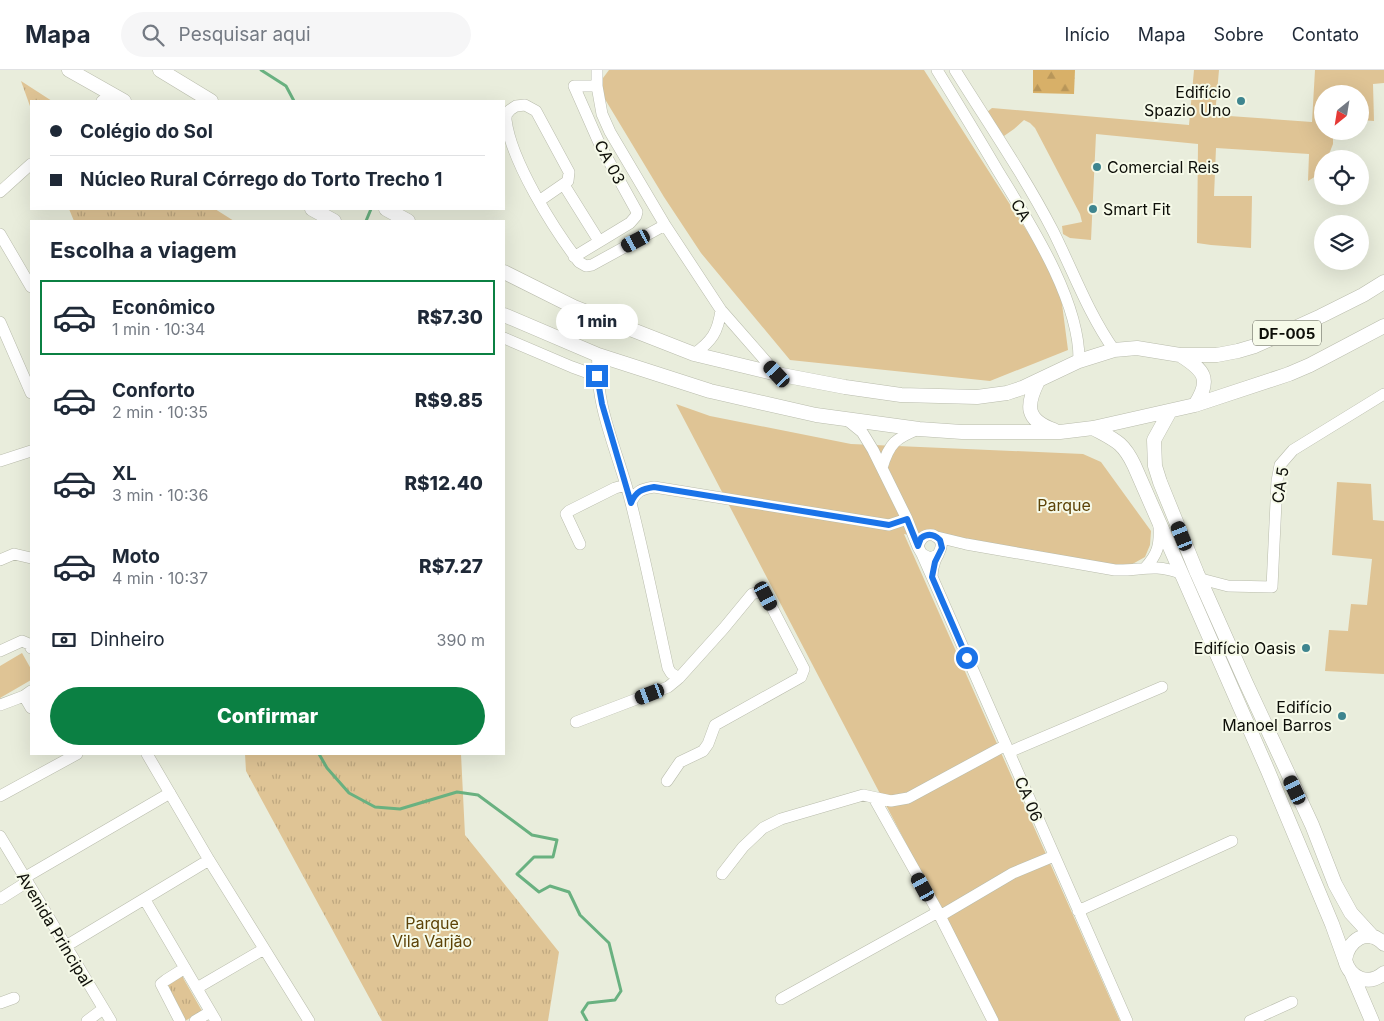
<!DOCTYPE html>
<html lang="pt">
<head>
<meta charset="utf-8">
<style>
	:root { --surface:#fff; --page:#f6f6f7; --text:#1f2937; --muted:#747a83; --line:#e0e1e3; --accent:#0b8043 }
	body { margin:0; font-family:Inter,sans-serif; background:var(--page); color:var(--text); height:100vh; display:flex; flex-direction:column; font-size:19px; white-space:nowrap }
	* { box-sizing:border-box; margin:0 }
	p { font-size:16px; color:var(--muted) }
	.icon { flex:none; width:28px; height:28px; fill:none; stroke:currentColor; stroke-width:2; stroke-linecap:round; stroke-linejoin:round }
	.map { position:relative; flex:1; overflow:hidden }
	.panel { position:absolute; left:30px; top:150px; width:475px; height:535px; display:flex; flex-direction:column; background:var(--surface); border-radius:0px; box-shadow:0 5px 20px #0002 }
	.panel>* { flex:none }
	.guide { position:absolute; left:30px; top:30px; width:475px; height:110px; border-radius:0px; box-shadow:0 5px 20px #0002; display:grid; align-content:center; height:110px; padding:0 20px; background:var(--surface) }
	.needle { width:32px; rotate:210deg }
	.buttons { position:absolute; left:1314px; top:15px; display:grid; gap:10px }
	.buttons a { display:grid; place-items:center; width:55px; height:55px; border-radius:50%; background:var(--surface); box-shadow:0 5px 20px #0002; font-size:25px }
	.end { position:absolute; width:22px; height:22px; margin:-11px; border:6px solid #1a73e8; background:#fff; box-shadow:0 0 0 2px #fff }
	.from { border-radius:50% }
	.bubble { position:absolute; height:35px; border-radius:18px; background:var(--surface); box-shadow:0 5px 20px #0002; font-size:16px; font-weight:800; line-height:35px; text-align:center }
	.car { position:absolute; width:15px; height:30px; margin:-15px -8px; border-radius:6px; box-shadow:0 0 4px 1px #0007; background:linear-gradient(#222 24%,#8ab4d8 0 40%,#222 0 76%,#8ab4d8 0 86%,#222 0) }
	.guide b { display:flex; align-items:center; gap:18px; height:48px; font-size:19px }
	.guide b+b { border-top:1px solid var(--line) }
	.guide i { width:12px; height:12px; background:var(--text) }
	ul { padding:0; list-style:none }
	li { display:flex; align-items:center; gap:15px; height:75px; margin:0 10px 8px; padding:0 10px; border:2px solid transparent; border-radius:0px }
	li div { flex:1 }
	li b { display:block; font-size:19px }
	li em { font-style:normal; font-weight:800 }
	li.selected { border-color:var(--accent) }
	li>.icon { width:45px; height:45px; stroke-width:1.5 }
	h2 { padding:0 20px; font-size:22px; line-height:60px }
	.pay { display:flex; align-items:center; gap:12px; height:55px; padding:0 20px; font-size:19px }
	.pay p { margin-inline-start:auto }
	.action { display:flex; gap:10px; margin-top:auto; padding:10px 20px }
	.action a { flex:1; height:58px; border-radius:30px; background:var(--accent); color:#fff; font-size:20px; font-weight:800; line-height:58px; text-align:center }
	header { display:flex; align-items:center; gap:30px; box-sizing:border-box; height:70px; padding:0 25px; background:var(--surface); border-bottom:1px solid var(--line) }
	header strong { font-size:24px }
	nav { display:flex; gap:28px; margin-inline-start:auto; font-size:18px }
	.search { width:350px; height:45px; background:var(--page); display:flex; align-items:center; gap:12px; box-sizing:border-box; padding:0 18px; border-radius:28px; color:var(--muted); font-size:19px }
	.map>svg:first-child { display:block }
</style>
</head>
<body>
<header>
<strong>Mapa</strong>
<div class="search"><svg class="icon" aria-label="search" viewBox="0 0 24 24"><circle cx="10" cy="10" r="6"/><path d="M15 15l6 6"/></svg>Pesquisar aqui</div>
<nav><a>Início</a><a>Mapa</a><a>Sobre</a><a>Contato</a></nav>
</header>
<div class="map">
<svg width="1384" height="951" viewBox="0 0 1384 951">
	<defs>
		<pattern id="forest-firs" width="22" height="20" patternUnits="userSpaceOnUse" patternTransform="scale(1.25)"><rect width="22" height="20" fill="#d8b068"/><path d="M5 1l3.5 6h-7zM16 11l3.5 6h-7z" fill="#b89659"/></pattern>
		<pattern id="park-tufts" width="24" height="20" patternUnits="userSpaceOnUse" patternTransform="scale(1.25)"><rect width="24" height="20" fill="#dfc495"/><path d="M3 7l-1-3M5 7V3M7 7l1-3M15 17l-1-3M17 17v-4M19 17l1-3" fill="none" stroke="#bea77f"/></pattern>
	</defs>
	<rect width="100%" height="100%" fill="#e9eddc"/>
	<path fill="#dfc495" d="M609 0H924L1059 211 1068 280 990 311 790 290 701 183 664 127 597 16Z
		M1194 0H1219L1215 45 1312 52 1315 0H1384V13L1373 14 1374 51 1360 50V24H1322V61H1333V74L1327 89H1322L1321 103 1308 111 1309 84 1216 78 1214 126H1252L1251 178 1211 175 1197 173 1198 74 1096 64 1091 170 1070 168 1063 164 1062 156 1082 152 1080 144 1035 58 1030 53 1024 50 1014 59 1004 66 987 42 992 38 1189 55Z
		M676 334 710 346 851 374 1083 384 1101 392 1151 461 1150 475 1145 487 1127 497 904 464 1120 951H999Z
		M1337 412 1371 414 1373 450 1384 451V604L1325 601 1329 560 1348 561 1351 534 1367 535 1372 489 1332 485Z
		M22 583 31 599V610L0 628V596Z"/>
	<path fill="url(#forest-firs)" d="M1033 0H1075L1074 24 1033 23Z"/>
	<path fill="url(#park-tufts)" d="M21 11 52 31H31V39Z
		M69 139H215L234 151H74Z
		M245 684H461L465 765 559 882 548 951H382L246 701Z
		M182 906 202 941 185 951 163 917Z"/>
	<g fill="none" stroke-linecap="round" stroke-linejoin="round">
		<path stroke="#69b180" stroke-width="3" d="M261 0 286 16 294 31
			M366 151 371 139
			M319 684 327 698 349 723 375 737 400 739 457 722 478 725 532 765 557 770 553 787H534L517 804 539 822 550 816 569 822 580 845 609 873 621 921 615 930 588 933 582 942 587 951"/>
		<defs>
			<path id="minor" d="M597 0V16L602 44 610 62 665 155 721 240 777 304
				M937 0C958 34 978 67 998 101 1029 152 1080 230 1079 291
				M955 0C988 53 1024 105 1053 161 1073 201 1088 243 1114 280
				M102 31 111 24
				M564 115 599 171
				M0 122 31 94
				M539 131 568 111 569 102 536 41 525 35 516 36 510 40 506 45V50C511 91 553 158 579 192L586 196 592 195 665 155
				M0 164 31 217
				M574 187 630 153 636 146 637 142 600 75 574 16H597
				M0 252 31 323
				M504 268 572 297 597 306
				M694 284C712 271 718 262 721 240
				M598 285C594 336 619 384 631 433 645 488 656 543 668 598L671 603 679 608
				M846 349 862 362 873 380 907 449 918 477
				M0 391 31 381
				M882 398C889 373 896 368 919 359
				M631 433C636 421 641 419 654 417L889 455 907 449
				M937 467 966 474 1115 500C1141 501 1153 493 1180 503
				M580 474 566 444 569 441 615 418 626 415
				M922 484 1127 951
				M0 490 14 484 31 488
				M1145 498C1158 484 1160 475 1159 456
				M932 507C932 501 933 496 935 491 939 481 948 472 933 465 925 464 920 468 918 477L922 484 930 488 938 485
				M1201 509 1228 516 1272 517 1277 411 1280 395 1293 380 1384 324
				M0 581 22 571 29 574 31 578
				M24 626 31 638
				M0 635 24 626 31 621
				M576 652 668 617 679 608 724 558 752 524 759 522 766 526 804 599 801 607 715 655 708 674 703 681 680 692 667 711
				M1009 682 1162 617
				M147 684 209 790 309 951
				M0 726 77 684
				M874 728 938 842 993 951
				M0 766 111 951
				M722 804 743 777 763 758 781 749 863 725 891 731 908 728 1006 675
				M24 808 170 723
				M0 829 27 812
				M145 830 216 951
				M1078 841 1232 771
				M940 846 1013 803 1054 786
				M66 876 209 790
				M197 918 264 879
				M781 929 938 842
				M0 933 14 928
				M87 951 103 939
				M180 951 161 914 166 910 185 898
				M195 951 210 942
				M1250 951 1292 932"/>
			<path id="major" d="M69 0 124 31
				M160 0 211 31
				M312 139 334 151
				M386 139 408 151
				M504 202 574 237 694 284 777 304 845 317 901 325 977 327 1007 323 1022 318 1079 291 1114 280 1137 278 1180 285H1217L1238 281 1255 276 1321 246 1363 225 1384 212
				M504 245 598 285 710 321 816 345 919 359 962 362H1060L1093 358 1195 335 1289 304 1310 295 1384 256
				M1180 285C1204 300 1212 309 1195 335
				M1038 311C1026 335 1025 350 1054 360
				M1170 341 1154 370 1155 396 1160 412 1197 503 1246 613 1312 755 1335 814 1351 843 1373 867
				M1093 358C1115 370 1123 372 1134 395L1268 701 1332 854 1345 890
				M1384 874C1367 856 1348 871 1345 890 1350 909 1369 916 1384 903
				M1351 902 1372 951"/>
		</defs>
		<use href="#minor" stroke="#b9bcac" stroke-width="12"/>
		<use href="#major" stroke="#b9bcac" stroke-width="15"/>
		<use href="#minor" stroke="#fff" stroke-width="11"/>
		<use href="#major" stroke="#fff" stroke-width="14"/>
	</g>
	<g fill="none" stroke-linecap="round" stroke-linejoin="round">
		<path stroke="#1a73e8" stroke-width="6" d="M597 306 602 334 631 433C636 421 642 419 654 417L889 455 907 449 918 476 921 468C928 463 934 464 940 470L942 478 935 492 932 507 967 588"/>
	</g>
	<g fill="#3e858f" stroke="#f6fae9" stroke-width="2">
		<circle cx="1241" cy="31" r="5"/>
		<circle cx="1097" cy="97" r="5"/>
		<circle cx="1093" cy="139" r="5"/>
		<circle cx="1306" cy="578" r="5"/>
		<circle cx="1342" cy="646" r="5"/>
	</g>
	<g text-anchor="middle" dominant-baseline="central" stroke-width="4" stroke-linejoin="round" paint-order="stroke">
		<rect fill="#f6fae9" stroke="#54564c" stroke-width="1" x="1253" y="250.5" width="68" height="25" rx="4"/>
		<g font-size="15" font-weight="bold" fill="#0e0f09">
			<text x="1287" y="263">DF-005</text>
		</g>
		<g font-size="16" fill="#0e0f09" stroke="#f6fae9" text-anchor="end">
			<text x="1231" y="22">Edifício<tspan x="1231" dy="18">Spazio Uno</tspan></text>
			<text x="1107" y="97" text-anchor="start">Comercial Reis</text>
			<text x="1103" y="139" text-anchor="start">Smart Fit</text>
			<text x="1296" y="578">Edifício Oasis</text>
			<text x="1332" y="637">Edifício<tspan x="1332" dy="18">Manoel Barros</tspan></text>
		</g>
		<g font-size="16" fill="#0e0f09" stroke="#f6fae9">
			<text transform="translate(610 92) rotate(62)">CA 03</text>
			<text transform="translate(1021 140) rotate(60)">CA</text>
			<text transform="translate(1280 415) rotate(-81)">CA 5</text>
			<text transform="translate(1029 729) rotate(67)">CA 06</text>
			<text transform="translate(55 859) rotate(59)">Avenida Principal</text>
		</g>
		<g font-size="16" fill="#5d4307" stroke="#f6fae9">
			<text x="1064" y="435">Parque</text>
			<text x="432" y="853">Parque<tspan x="432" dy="18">Vila Varjão</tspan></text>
		</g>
	</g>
</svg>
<div class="buttons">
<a><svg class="needle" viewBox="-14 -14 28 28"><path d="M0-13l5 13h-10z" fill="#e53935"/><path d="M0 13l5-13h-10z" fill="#747a83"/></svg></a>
<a><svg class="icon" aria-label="locate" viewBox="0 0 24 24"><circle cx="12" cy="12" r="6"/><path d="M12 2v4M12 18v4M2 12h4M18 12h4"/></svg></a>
<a><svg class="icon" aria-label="layers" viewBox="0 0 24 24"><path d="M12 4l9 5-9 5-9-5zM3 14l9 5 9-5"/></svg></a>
</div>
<i class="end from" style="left:967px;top:588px"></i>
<i class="end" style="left:597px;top:306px"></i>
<div class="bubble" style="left:556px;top:234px;width:82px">1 min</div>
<i class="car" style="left:636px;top:171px;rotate:242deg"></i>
<i class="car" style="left:777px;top:304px;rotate:317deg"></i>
<i class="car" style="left:1182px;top:466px;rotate:338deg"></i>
<i class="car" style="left:766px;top:526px;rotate:152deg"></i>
<i class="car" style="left:650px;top:624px;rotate:249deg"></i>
<i class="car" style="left:1295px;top:720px;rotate:335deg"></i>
<i class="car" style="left:923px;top:817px;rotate:331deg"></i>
<div class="guide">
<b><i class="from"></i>Colégio do Sol</b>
<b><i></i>Núcleo Rural Córrego do Torto Trecho 1</b>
</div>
<section class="panel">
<h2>Escolha a viagem</h2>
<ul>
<li class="selected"><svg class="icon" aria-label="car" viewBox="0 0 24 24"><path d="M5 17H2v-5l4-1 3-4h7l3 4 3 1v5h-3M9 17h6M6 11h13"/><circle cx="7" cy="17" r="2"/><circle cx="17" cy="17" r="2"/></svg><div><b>Econômico</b><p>1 min · 10:34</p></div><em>R$7.30</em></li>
<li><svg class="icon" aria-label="car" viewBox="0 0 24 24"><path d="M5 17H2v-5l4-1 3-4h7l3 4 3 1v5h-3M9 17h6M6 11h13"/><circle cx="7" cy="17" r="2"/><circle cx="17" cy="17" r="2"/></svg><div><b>Conforto</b><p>2 min · 10:35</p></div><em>R$9.85</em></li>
<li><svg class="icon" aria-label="car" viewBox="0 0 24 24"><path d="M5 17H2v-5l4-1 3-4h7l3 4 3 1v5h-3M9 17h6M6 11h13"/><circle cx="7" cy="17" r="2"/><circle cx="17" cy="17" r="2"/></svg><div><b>XL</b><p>3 min · 10:36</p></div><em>R$12.40</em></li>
<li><svg class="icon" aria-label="car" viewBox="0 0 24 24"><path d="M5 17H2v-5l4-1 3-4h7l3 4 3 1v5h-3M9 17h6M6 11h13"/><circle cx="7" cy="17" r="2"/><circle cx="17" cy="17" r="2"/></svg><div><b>Moto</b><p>4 min · 10:37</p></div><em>R$7.27</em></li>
</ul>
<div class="pay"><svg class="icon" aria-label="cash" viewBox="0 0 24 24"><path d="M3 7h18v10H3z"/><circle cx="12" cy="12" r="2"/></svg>Dinheiro<p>390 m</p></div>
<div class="action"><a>Confirmar</a></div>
</section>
</div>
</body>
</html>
